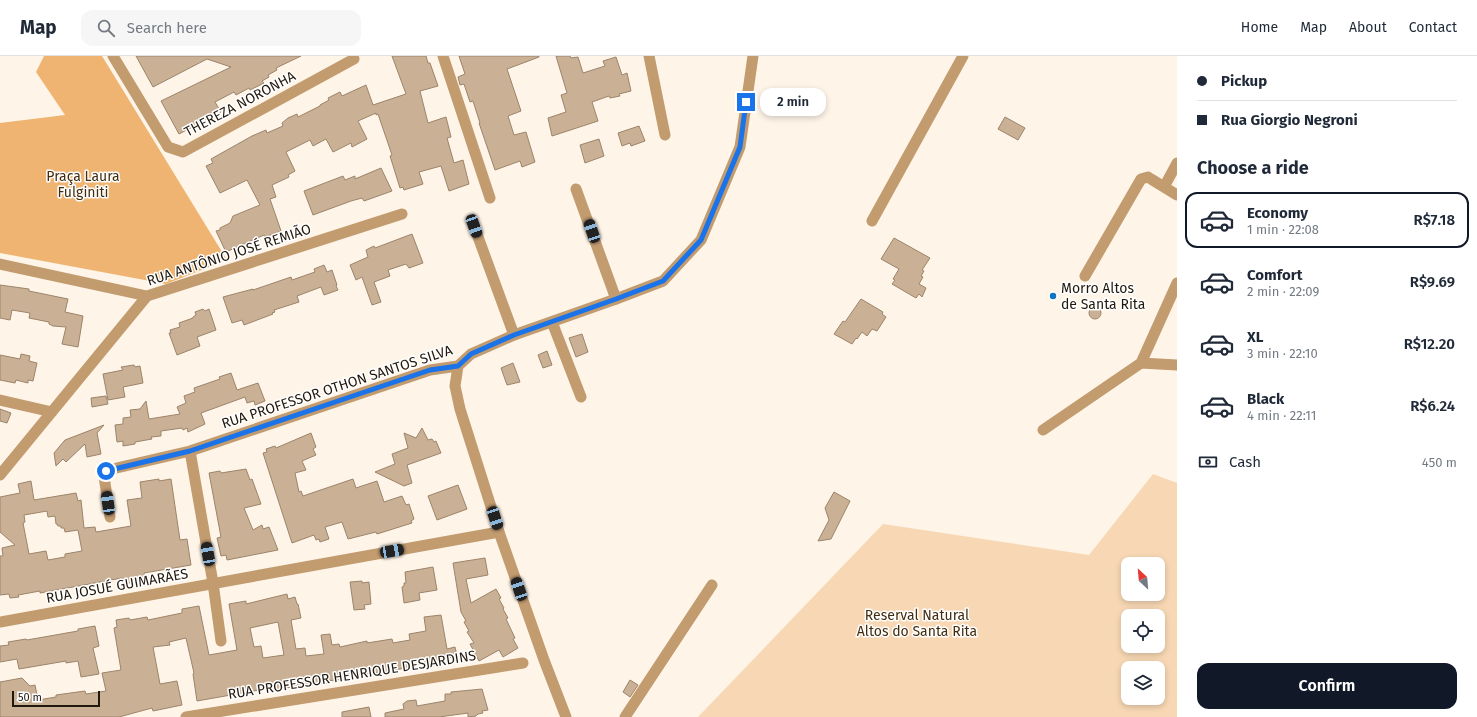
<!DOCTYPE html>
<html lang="en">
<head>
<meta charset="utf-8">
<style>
	:root { --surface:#fff; --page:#f6f6f7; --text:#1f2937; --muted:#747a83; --line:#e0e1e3; --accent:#111827 }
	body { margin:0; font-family:"Fira Sans",sans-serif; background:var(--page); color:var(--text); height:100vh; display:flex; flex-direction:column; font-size:15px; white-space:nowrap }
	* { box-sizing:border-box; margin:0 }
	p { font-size:13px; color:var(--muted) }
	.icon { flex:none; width:22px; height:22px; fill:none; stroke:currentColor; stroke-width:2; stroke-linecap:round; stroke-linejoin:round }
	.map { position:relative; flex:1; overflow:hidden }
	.panel { display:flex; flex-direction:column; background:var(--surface); width:300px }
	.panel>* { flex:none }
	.banner { display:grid; align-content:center; height:88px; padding:0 20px; background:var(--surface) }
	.needle { width:26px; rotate:334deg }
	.tools { position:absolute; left:1121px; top:501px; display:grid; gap:8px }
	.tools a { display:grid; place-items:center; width:44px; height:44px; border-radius:8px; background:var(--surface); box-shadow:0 2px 6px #0003; font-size:20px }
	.scale { position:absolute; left:12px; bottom:10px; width:88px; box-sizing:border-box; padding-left:4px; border:2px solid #21180d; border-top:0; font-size:11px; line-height:14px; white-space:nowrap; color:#21180d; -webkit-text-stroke:3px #fff; paint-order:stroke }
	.end { position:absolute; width:18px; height:18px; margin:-9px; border:5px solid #1a73e8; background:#fff; box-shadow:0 0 0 2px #fff }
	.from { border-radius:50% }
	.bubble { position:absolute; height:28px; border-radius:12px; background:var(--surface); box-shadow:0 2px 6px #0003; font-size:13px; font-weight:600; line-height:28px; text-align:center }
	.car { position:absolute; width:12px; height:24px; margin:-12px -6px; border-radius:5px; box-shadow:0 0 3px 1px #0007; background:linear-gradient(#222 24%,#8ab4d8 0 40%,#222 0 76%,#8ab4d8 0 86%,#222 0) }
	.banner b { display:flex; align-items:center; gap:14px; height:38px; font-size:15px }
	.banner b+b { border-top:1px solid var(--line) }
	.banner i { width:10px; height:10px; background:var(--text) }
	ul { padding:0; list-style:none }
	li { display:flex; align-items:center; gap:12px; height:56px; margin:0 8px 6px; padding:0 12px; border:2px solid transparent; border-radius:12px }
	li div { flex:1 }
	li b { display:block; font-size:15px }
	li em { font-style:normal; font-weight:600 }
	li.active { border-color:var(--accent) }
	li>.icon { width:36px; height:36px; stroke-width:1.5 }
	h2 { padding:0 20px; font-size:18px; line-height:48px }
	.pay { display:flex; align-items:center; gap:10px; height:44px; padding:0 20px; font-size:15px }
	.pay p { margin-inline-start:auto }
	.action { display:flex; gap:8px; margin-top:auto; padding:8px 20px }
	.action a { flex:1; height:46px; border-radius:12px; background:var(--accent); color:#fff; font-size:16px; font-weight:600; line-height:46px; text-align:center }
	header { display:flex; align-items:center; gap:24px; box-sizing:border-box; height:56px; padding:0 20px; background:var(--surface); border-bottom:1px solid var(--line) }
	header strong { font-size:19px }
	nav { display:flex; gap:22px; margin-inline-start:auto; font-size:14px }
	.search { width:280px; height:36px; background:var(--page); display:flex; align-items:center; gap:10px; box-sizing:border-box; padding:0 14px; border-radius:12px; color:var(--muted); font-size:15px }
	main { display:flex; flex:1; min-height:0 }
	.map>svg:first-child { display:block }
</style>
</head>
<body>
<header>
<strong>Map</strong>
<div class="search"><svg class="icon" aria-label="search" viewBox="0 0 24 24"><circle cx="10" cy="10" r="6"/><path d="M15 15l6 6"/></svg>Search here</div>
<nav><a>Home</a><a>Map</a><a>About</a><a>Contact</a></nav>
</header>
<main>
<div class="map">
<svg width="1177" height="661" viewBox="0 0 1177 661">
	<rect width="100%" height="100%" fill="#fef4e8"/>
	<path fill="#f8d8b4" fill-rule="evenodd" d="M1153 418 1177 427V661H698L883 468 1089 499ZM1128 508H1158V538H1128ZM1128 560H1158V590H1128ZM1128 612H1158V642H1128Z"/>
	<path fill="#efb471" d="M44 0H102L227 204 166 228 0 197V67L65 59 36 16Z"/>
	<path fill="#cab196" stroke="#9c846a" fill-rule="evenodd" d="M136 0H301L276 12 277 14 268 19 269 21 262 25 264 27 250 34 249 32 236 39 234 36 215 46 221 56 179 78 161 45 231 11 207 3 153 31Z
		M392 0H426L428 7H430L438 30 420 35 428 67 446 61 451 81 447 82 454 107 463 104 469 128 449 135 441 110 419 116 423 128 404 134 403 131 400 132 390 100 392 99 378 58 376 59V57L358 65 367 83 352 91 351 87 333 96 326 83 313 90 310 84 286 96 295 115 288 119 289 121 272 129 276 141 270 143 281 175 265 181 264 179 226 196 216 175 220 174V172L230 167 233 160 260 149 247 124 220 137 206 110 213 107 211 103 252 80 266 74 267 77 283 70 282 67 288 62 297 58 298 61 320 50V49L329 44 328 42 340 36 342 40 366 29 373 49 406 38Z
		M459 0H539V1L507 13 521 55 508 60 514 79 526 76 535 106 522 111 520 105 495 114 479 67H480L473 45 470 46 464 28 460 29 458 21 465 18Z
		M556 0H570L571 2 578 1 583 17 605 10 603 5 616 1 622 19 627 17 631 35 619 38 620 40 610 42 609 40 592 46 598 65 552 80 548 62 566 56 561 39 567 37Z
		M1005 61 1025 72 1018 84 998 73Z
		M639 70 645 85 631 90 630 87 622 90 618 77Z
		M599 83 604 100 585 107 580 89Z
		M381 112 392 135 364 145 362 142 351 145 313 159 304 135 343 120 345 124 355 120V123Z
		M412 178 423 207 409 212 406 208 388 214 390 220 374 226 381 246 372 249 362 221 356 224 350 209 368 201 366 194 374 190 375 192Z
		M894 182 930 202 922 214 924 215 921 220 923 221 919 228 926 232 922 241 919 238 916 242 892 228 895 224 893 223 899 213 881 203Z
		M324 209 327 216 332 214 337 229 336 230 338 234 324 239 321 231 297 240 299 246 274 254 275 256 272 257 273 258 244 269 242 264 232 267 223 241 253 233V234L291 221 292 224 315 216 314 213Z
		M0 229 29 233V235L68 243 65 256 83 260 78 291 62 288 66 271 53 270 49 268V266L29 262 30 257 12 254 10 264 0 262Z
		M861 243 883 256 882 258 886 261 877 275 872 273 867 280 862 276 857 283 856 282 852 288 834 278 843 265 845 266Z
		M1089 257a6 6 0 1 1 12 0a6 6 0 1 1-12 0Z
		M203 253 205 255 209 253 216 274 197 281 200 290 177 299 169 277H171L170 274 180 271 179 267 193 262V261L196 259 195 256Z
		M582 278 588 296 576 301 569 282Z
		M547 295 552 309 543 312 538 299Z
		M21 298 30 300 29 305 37 307 33 325 28 324V327L16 324 15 327 0 324V299L20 303Z
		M513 307 520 326 507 329 501 312Z
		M134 309 135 311 140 310 143 327 123 331 125 341 108 344 103 318 123 314 121 311Z
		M231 317 237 334 258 327 265 345 255 349 254 345 247 347 245 341 201 357 205 368 188 376 187 372 183 374 182 372 161 375V380L151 381 152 383 135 386V388L123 390V385L117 386 115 369 123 368V362L131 361 130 354 140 353 146 345 149 363 180 358 177 351 186 347 184 340 195 336 194 332 220 323 219 321Z
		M106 340 108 348 92 351 91 342Z
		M0 353 11 357 7 367 0 365Z
		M104 369 97 377 101 398 87 401 85 388 66 406 63 403 56 410 54 397 65 384Z
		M422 372 428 384 432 383 434 386 436 385 441 397 407 409 412 427 404 430 375 416 395 408 392 398 408 392 404 377 416 382Z
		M311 377 316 391 313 393 316 399 302 405 306 414 295 417 299 436 301 435 303 440 353 423 356 432 377 425 384 446 402 440 406 449 409 448 414 463 411 465 412 467 377 478 376 476 348 483 342 466 325 471 329 483 320 486 319 483 316 484 314 479 292 487 263 397 267 396 266 393 275 390 276 392Z
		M246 413 250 424 252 423 261 448 244 452 253 474 262 469 263 473 269 471 278 494 227 504 226 499 221 500 217 482 221 481 209 417 220 415 221 417Z
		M159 423V425L171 423 180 484 187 483 191 509 144 517 145 524 123 528 122 522 40 537V535L18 539 19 541 10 542 9 538 0 539V500H3L2 492 15 489 0 476V441L20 437 18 428 31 425 34 444 76 437 78 445 81 444 84 472 95 471 96 476 131 470 127 444 142 442 140 426ZM47 455 48 461 55 460 56 468H57L58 470H61V472H64L65 476 78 474 82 495 65 498V501L48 504 46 495 29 498 23 467 25 466 24 459Z
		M458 429 467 453 437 464 428 440Z
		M834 436 850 445 831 483 818 485 829 464 825 452Z
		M485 502 488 519 466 523 471 547 496 533 501 542 499 543 504 552 503 553 508 562 506 563 515 582 513 583 518 592 503 601 499 594 479 605 470 588 474 587 467 576 469 575 464 566 466 565 461 556 453 507Z
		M433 511 437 534 419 537 420 544 404 547 402 531 404 530V527H406L405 516Z
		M362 525V527L369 526 371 548 364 549 365 553 354 554 350 526Z
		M287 538 288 543 295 541 297 548H298L301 562 291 564 296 593 305 592 306 600 324 598 321 579 330 578 332 589 339 588 340 591 367 585V587L392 583 393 587 410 584 409 578 426 575 424 561 441 559 447 593 455 591 457 600 414 609V611L345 621V623L327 625V627L276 633V631L197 645 193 618 194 617 186 582 169 586 170 589 153 591 160 628 177 625 182 649 153 655 152 652 119 661H0V626L22 622 30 630 35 629 38 644 56 641V639L85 635 86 638 106 635 102 617 121 614 114 572 117 571 116 564 129 562 130 564 147 561 148 564 182 557V553L199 550 209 599 237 594 229 548 246 545V548ZM278 566 284 599 263 602 261 590 254 591 250 572Z
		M95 570 99 590 93 592 99 618 81 621 78 605 66 607V605L19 613 17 603 0 606V590L9 589 8 586 26 583 27 584 78 575V573Z
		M630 624 638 629 630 641 623 636Z
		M482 633 488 654 482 655 483 657 478 658 476 660 468 661V657L439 661H385V657L404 653 403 648 407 645 416 644 417 650 445 645V638H451V636Z
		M369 651 371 661H342V656Z"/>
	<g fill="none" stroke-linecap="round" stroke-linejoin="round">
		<path stroke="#c29b6f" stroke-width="11" d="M113 0 168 91 183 96 354 3
			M443 0 490 142
			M649 0 665 79
			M1164 131 1177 107
			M576 133 616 243
			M872 165 963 0
			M474 170 514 279
			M0 208 147 240
			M1085 220 1141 123 1148 121 1151 123 1177 139
			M552 266 581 341
			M1141 307 1177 227
			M0 344 52 356
			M1043 374 1141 307 1177 309
			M190 395 213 527 221 585
			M0 419 147 240 402 158
			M110 461 104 420 106 415 108 414 190 395 430 314 458 310
			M0 566 499 476
			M186 661 523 607
			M625 661 712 529"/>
		<path stroke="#c29b6f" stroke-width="11" d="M566 661 544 604 499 476 460 353 455 330 458 310 471 298 514 279 616 243 663 225 701 184 740 91 753 0"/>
	</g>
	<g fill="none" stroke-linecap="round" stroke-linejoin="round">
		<path stroke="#1a73e8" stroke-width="5" d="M106 415 190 395 430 314 458 310 471 298 514 279 616 243 663 225 701 184 740 91 746 46"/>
	</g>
	<circle fill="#1474c0" stroke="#fff" stroke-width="1.5" cx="1053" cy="240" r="4"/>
	<g text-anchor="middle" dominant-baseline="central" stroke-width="3" stroke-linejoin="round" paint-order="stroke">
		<g font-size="14" fill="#21180d" stroke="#fff">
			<text transform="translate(240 48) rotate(-28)">THEREZA NORONHA</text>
			<text transform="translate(229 199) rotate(-18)">RUA ANTÔNIO JOSÉ REMIÃO</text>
			<text transform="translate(337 331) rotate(-18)">RUA PROFESSOR OTHON SANTOS SILVA</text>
			<text transform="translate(117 530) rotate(-10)">RUA JOSUÉ GUIMARÃES</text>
			<text transform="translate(352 619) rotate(-9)">RUA PROFESSOR HENRIQUE DESJARDINS</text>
		</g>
		<g font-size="14" fill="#432c0e" stroke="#fff">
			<text x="83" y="120">Praça Laura<tspan x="83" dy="16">Fulginiti</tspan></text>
			<text x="917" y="559">Reserval Natural<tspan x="917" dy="16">Altos do Santa Rita</tspan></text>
		</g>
		<g font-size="14" fill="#21180d" stroke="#fff" text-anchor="start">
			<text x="1061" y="232">Morro Altos<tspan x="1061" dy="16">de Santa Rita</tspan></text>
		</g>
	</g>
</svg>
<div class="tools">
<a><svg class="needle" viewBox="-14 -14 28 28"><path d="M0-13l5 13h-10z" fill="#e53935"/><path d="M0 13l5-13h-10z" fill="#747a83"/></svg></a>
<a><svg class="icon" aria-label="locate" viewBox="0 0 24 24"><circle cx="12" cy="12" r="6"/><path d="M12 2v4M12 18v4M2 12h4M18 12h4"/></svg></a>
<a><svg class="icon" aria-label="layers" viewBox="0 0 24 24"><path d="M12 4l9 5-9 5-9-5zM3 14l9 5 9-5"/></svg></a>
</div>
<div class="scale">50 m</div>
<i class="end from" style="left:106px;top:415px"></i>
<i class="end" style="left:746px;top:46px"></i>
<div class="bubble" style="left:760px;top:32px;width:66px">2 min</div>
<i class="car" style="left:474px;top:170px;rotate:160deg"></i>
<i class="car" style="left:592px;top:175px;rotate:341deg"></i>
<i class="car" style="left:108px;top:447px;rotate:352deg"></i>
<i class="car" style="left:495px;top:462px;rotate:162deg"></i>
<i class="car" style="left:392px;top:495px;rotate:80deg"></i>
<i class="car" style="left:208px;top:498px;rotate:350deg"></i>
<i class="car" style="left:519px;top:533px;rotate:341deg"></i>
</div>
<section class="panel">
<div class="banner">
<b><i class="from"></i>Pickup</b>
<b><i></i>Rua Giorgio Negroni</b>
</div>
<h2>Choose a ride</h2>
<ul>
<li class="active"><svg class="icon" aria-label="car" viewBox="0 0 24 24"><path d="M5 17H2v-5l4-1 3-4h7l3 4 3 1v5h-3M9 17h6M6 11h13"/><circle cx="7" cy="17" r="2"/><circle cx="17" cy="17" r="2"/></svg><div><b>Economy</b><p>1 min · 22:08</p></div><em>R$7.18</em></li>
<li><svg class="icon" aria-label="car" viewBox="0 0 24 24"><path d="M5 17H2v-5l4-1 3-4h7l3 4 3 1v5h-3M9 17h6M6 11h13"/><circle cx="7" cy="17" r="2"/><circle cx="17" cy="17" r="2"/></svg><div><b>Comfort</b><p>2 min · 22:09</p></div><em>R$9.69</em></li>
<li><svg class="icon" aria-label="car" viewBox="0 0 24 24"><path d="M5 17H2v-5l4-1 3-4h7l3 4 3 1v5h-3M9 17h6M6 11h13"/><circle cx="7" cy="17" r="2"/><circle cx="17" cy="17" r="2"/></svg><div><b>XL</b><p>3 min · 22:10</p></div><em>R$12.20</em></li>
<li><svg class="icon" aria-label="car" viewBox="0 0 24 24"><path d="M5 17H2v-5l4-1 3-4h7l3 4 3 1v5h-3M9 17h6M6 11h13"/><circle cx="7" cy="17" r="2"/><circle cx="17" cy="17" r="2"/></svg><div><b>Black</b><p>4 min · 22:11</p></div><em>R$6.24</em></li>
</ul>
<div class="pay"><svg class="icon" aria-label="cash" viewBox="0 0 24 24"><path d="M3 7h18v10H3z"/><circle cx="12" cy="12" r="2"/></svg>Cash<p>450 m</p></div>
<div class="action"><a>Confirm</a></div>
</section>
</main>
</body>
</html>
